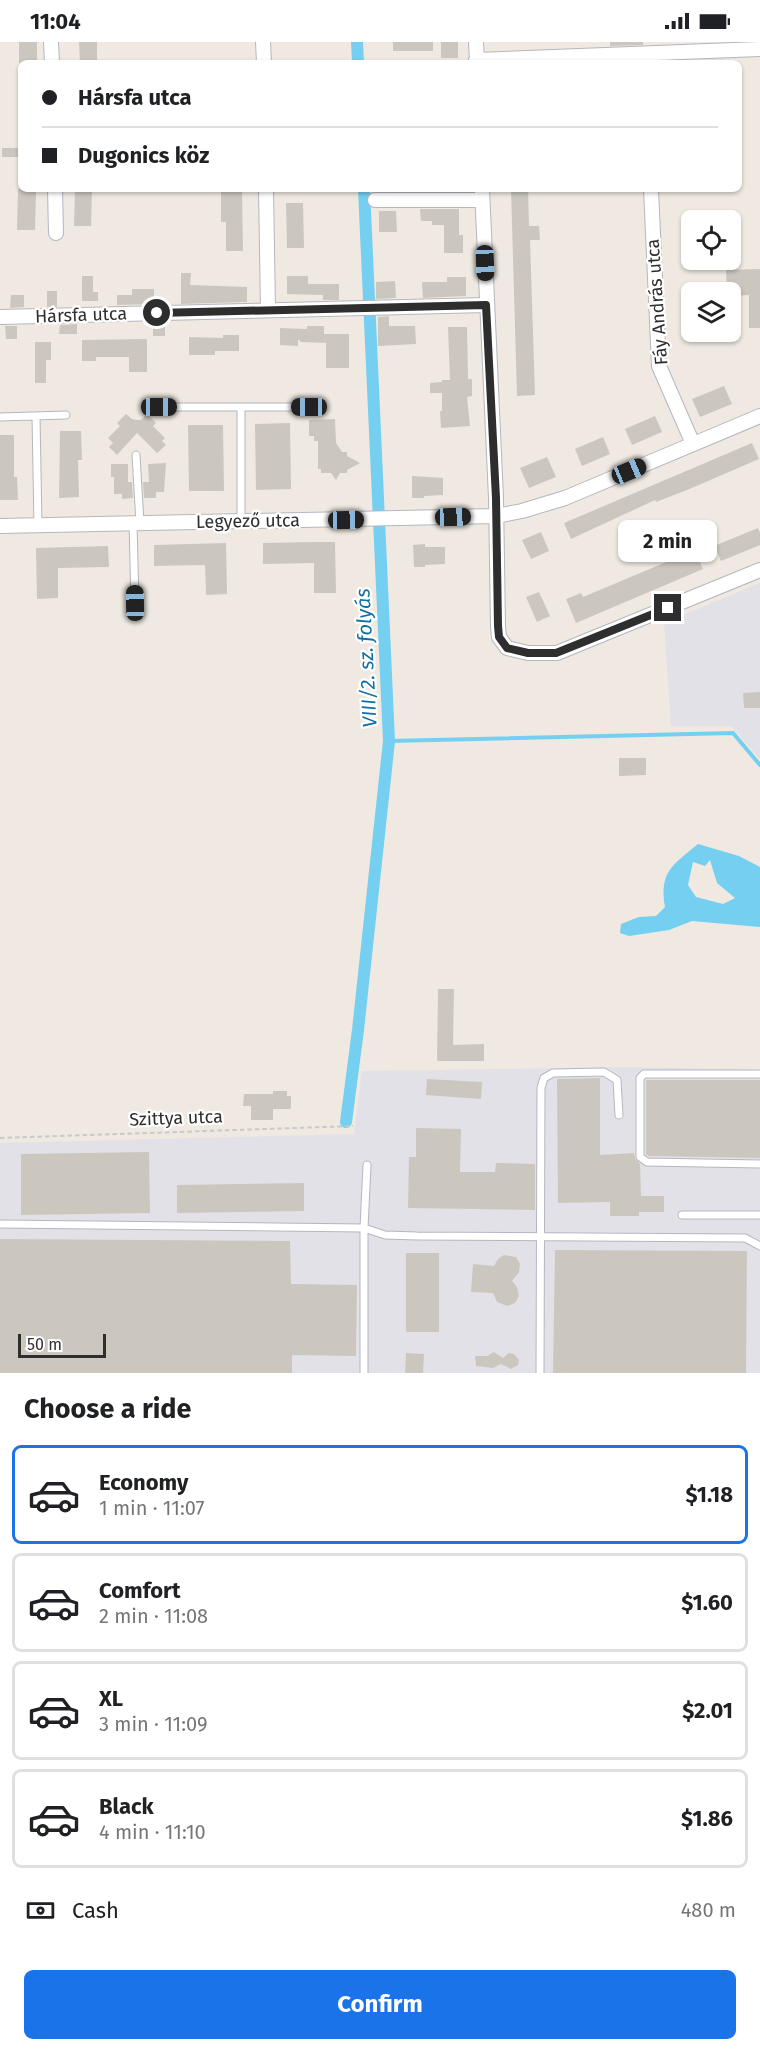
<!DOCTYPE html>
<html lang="en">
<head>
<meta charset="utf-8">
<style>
	:root { --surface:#fff; --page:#f2f2f2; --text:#202124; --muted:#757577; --line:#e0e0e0; --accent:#1a73e8 }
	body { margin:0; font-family:"Fira Sans",sans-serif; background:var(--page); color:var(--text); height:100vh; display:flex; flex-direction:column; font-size:22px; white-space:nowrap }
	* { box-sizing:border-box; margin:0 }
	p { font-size:20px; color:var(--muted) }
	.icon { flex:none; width:33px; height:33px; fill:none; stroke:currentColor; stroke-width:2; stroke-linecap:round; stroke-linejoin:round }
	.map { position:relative; height:1331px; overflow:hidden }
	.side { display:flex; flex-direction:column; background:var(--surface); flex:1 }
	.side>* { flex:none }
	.hud { position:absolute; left:18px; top:18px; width:724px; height:132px; border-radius:9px; box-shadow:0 2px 4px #0004; display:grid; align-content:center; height:132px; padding:0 24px; background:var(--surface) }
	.buttons { position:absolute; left:681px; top:168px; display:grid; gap:12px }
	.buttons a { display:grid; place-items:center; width:60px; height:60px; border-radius:9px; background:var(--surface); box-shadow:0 2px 4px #0004; font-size:30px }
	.scale { position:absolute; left:18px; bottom:15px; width:88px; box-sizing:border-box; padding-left:6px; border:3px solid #2e2e2e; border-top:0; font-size:16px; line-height:21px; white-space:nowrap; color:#2e2e2e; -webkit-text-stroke:4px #fff; paint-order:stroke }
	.end { position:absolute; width:27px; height:27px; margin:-14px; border:8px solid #2e2e2e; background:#fff; box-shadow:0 0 0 3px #fff }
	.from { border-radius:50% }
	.bubble { position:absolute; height:42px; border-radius:9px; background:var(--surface); box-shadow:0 2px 4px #0004; font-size:20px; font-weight:700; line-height:42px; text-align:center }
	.car { position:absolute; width:18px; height:36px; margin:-18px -9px; border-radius:8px; box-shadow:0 0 4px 2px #0007; background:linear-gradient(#222 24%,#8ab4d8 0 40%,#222 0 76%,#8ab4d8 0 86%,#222 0) }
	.hud b { display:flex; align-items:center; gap:21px; height:57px; font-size:22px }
	.hud b+b { border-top:2px solid var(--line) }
	.hud i { width:15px; height:15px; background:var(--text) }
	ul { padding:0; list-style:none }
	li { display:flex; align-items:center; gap:18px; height:99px; margin:0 12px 9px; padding:0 12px; border:3px solid var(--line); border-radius:9px }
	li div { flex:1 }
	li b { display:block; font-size:22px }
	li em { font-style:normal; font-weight:700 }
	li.selected { border-color:var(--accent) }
	li>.icon { width:54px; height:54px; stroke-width:1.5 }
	h2 { padding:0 24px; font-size:27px; line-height:72px }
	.pay { display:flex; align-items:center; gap:15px; height:66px; padding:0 24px; font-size:22px }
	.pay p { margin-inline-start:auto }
	.primary-button { display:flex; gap:12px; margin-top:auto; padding:12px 24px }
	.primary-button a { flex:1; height:69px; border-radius:9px; background:var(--accent); color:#fff; font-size:24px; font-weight:700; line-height:69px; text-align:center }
	.status { display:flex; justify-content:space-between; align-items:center; height:42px; padding:0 30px; background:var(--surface); direction:ltr }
	.status svg { height:16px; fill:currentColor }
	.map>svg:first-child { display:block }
</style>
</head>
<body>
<div class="status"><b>11:04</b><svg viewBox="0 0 49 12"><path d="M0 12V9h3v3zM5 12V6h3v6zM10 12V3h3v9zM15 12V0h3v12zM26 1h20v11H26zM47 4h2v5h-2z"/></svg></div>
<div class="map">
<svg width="760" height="1331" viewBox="0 0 760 1331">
	<rect width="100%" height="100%" fill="#efe9e1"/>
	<path fill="#e3e1e8" d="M760 541V717L731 684H671L664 581Z
		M636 1025 760 1028V1331H0V1101L354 1092 362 1029Z"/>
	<path fill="#75cff0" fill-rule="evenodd" d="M698 802 739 814 760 825V885L692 879 669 888 629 894 620 891 621 882 639 875 656 874 665 865C659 829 673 823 698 802ZM710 818 717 841 735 856 723 862 696 855 688 843 693 820 705 824Z"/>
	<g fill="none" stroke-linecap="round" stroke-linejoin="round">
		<path stroke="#75cff0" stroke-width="4" d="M389 699 733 691 760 723"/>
		<path stroke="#75cff0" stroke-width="12" d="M357 0 358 21
			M346 1080 358 988 389 699 364 147"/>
	</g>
	<path fill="#cbc7bf" d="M19 0H37V21H19Z
		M79 0H97V21H80Z
		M393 0H433V9H393Z
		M441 0H458V16H441Z
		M610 0H643V3L610 4Z
		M713 18V21H675V19Z
		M2 106H21V115H2Z
		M18 147H36L35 188H17Z
		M75 147H92L91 184H74Z
		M221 147H242L243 209H226V180H221Z
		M511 147H528L529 184H539L540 198H530L535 353 517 354Z
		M286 161H303L304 206H287Z
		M420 167H459V193H463V211H444V183H432V179H421Z
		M379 169H396L397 190H379Z
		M760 227V286H749V253L730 254V250H727L726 228Z
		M181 231H191L190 243 247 245V260L181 262Z
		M82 234H93V250H98V259H82Z
		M287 234H308V242H339V258H323V253L287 252Z
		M447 235H466V254L423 256 422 240H447Z
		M395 239 396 256 376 257V240Z
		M132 247H154V262L117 263V253H132Z
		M47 249H57V265H47Z
		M11 253H24V265L10 266Z
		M389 274V284H415L416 302 378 304V275Z
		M153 280H165V294H153Z
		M77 282V292H59L60 283Z
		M5 284H17V297H6Z
		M307 284H324V292H349V326H326V301L300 300V298H298V304L280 303V286L307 287Z
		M448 285H467L468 337H472V354L467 355 470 384 441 386 440 369H442V351H430V341L442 340V338H450Z
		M223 293H239V309H215V313H189V295L223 296Z
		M147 297V330H129V315H96V319H82V298Z
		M35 300H51V318H46V341H35Z
		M724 344 732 362 700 375 692 357Z
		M126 372 132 377 137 378H141L147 372 156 381 153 384 165 396 162 399 166 403 157 411 137 391 117 413 109 405 113 401 108 396 120 384 117 381Z
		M655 374 662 390 632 403 625 387Z
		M335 377 336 401 342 410H347V414L360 421 347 428V431H340L336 438 331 431H321V427H318V399H314V394H309V378Z
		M290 381 291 447 256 448 255 382Z
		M188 383H223L224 449H189Z
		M60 389H81L82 418H78L79 455 59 456Z
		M0 393H14V435H17L18 458H0Z
		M603 395 610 412 582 424 575 407Z
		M752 401 759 417 687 448 656 460 655 458 571 497 564 481Z
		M547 415 556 435 529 446 520 426Z
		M166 421 164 450H156V456H144L143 440H149L148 422Z
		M111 422H128V440H132L133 456 122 457V452H114V435H111Z
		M412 434 443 436V453L424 454V456H412Z
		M758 486 760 491V503L721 519 714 504Z
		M541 490 549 509 531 517 522 498Z
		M313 500H335L336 551H314V521L263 522V501Z
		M226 501 227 552 206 553 205 523 154 524V503Z
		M425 502V505H445V522L425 523V525H414L413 503Z
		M108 504 109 525 58 526V556L37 557 36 506Z
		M695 508 703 527 576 581 566 557 581 551 583 555Z
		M539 550 550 574 537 580 526 555Z
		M760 650V666H744L743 651Z
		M619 716H646V733L619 734Z
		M438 947H454L453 1003 484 1002V1019H437Z
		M600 1036V1113L634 1111 635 1117 640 1122 641 1154H664V1170H639V1174H610V1160L558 1161 557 1037Z
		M427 1037 482 1040 481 1057 426 1053Z
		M646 1038H760V1116L649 1114 646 1112Z
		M273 1049H287V1054H291V1067H273V1078H251V1064H243L244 1052H273Z
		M416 1086 461 1087 460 1130H495L496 1121 535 1122V1168L408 1166 409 1115H416Z
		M149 1110 150 1171 21 1173V1112Z
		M304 1141V1169L177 1171V1143Z
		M0 1197 290 1199 291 1242 357 1243 356 1314 292 1313V1331H0Z
		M555 1208 747 1209 746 1331H553Z
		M406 1211H439V1290H406Z
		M504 1213 516 1215 520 1222 519 1230 512 1239 517 1245 519 1254 515 1261 507 1264 497 1260 493 1251 471 1250 473 1222 494 1224 498 1217Z
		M494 1310 503 1316 509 1311 514 1312 519 1318 518 1323 511 1327 501 1322 493 1326 476 1324 475 1314H487Z
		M406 1311 424 1312 423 1331H405Z"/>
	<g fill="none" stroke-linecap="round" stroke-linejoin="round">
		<defs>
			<path id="lane" d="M159 365H309
				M36 374 38 483
				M0 375 66 373
				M136 413 140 481
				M241 479V365
				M133 481 135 561
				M760 1032H644L640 1036V1115L647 1120 760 1122
				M682 1173H760
				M0 1182 364 1186 385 1193 417 1194 745 1196 760 1204
				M364 1331V1186L367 1123
				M540 1331 541 1046 544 1036 553 1031 604 1030 617 1038 619 1073"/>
			<path id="street" d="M51 0 52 21
				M263 0 264 21
				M476 0 477 21
				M476 18 760 7
				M55 147 56 191
				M266 147 268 268
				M482 147 496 456 498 584 499 595 507 606 528 611H557L760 528
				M651 147 659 324 693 402
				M375 158H482
				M0 275 486 263
				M0 484 496 474 522 469 565 456 760 374"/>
		</defs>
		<use href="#lane" stroke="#b4b7c1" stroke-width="9"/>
		<use href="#street" stroke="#b4b7c1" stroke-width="16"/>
		<path stroke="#c9c9c9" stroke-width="2" stroke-dasharray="4.5 3" stroke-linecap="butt" d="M0 1096 353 1084"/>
		<use href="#lane" stroke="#fff" stroke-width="7"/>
		<use href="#street" stroke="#fff" stroke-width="14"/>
	</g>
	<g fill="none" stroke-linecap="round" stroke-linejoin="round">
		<path stroke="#2e2e2e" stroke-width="8" d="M157 271 486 263 496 456 498 584 499 595 507 606 528 611H556L668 566"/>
	</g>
	<g text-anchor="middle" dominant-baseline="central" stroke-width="4.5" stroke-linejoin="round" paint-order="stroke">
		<g font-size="18" fill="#2e2e2e" stroke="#fff">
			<text transform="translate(657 260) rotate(-94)">Fáy András utca</text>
			<text transform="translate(81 273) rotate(-2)">Hársfa utca</text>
			<text transform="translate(248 479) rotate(-1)">Legyező utca</text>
			<text transform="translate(176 1076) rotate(-2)">Szittya utca</text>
		</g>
		<g font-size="20" font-style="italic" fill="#0d6fa3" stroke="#fff">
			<text transform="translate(366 616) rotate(-93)">VIII/2. sz. folyás</text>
		</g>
	</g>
</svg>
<div class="buttons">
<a><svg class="icon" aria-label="locate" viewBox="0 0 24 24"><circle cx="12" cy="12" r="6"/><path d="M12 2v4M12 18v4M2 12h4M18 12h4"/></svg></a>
<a><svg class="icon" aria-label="layers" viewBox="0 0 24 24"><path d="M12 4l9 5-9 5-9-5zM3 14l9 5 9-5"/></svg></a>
</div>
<div class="scale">50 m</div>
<i class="end from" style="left:157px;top:271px"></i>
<i class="end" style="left:668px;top:566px"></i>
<div class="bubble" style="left:618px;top:478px;width:99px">2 min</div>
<i class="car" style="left:485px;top:221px;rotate:178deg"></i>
<i class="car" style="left:159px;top:365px;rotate:90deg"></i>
<i class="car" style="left:309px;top:365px;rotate:270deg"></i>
<i class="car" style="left:629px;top:429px;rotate:67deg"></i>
<i class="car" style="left:453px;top:475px;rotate:88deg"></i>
<i class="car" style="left:346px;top:478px;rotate:89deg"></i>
<i class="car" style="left:135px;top:561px;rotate:359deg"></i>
<div class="hud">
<b><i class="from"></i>Hársfa utca</b>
<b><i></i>Dugonics köz</b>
</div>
</div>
<section class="side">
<h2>Choose a ride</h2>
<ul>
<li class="selected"><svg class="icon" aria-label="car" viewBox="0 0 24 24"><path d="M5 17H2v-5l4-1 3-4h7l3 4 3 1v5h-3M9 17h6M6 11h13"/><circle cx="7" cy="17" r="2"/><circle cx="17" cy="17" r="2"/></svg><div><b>Economy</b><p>1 min · 11:07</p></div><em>$1.18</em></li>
<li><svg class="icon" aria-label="car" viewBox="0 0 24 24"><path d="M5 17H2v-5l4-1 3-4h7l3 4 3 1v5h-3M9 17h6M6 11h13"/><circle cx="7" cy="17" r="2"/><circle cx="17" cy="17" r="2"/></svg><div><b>Comfort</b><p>2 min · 11:08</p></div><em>$1.60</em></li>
<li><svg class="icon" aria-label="car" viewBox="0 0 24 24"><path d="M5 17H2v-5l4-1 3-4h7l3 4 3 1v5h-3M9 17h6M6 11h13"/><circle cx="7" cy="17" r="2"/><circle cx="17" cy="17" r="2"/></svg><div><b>XL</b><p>3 min · 11:09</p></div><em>$2.01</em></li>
<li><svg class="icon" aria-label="car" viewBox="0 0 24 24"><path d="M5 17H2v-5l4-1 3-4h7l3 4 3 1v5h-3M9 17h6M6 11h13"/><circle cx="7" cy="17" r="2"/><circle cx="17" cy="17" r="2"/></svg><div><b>Black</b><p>4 min · 11:10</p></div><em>$1.86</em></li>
</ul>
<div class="pay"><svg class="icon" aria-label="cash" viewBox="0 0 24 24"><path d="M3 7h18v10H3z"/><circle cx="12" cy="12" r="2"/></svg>Cash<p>480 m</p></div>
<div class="primary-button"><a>Confirm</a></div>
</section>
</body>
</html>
